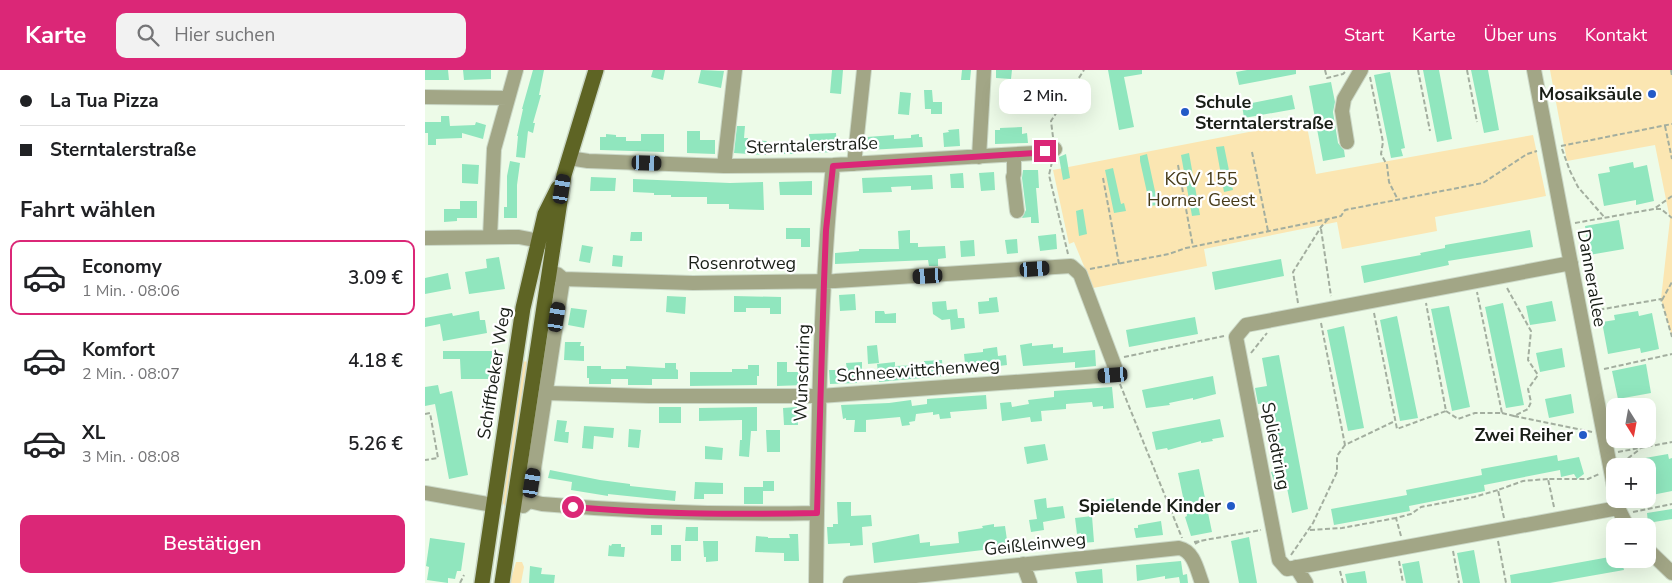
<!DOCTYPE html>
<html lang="de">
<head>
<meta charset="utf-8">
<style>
	:root { --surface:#fff; --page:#f2f2f2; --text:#202124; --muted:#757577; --line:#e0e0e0; --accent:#db2777 }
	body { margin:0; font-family:"Nunito Sans",sans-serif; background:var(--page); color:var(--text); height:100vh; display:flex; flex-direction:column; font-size:19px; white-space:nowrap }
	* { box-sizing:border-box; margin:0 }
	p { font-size:16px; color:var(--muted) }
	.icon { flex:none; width:28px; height:28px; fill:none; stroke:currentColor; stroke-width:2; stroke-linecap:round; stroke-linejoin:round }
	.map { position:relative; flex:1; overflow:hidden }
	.sheet { display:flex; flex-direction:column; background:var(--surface); width:425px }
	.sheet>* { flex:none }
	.banner { display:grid; align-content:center; height:110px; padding:0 20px; background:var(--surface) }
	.needle { width:32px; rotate:169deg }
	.buttons { position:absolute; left:1181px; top:328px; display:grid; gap:10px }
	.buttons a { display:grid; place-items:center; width:50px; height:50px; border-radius:10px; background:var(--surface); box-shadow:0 5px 20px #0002; font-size:25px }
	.end { position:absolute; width:22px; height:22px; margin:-11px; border:6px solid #db2777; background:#fff; box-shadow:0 0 0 2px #fff }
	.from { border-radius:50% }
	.bubble { position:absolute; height:35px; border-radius:10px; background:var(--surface); box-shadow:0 5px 20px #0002; font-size:16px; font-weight:600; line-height:35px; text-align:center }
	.car { position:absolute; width:15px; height:30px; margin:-15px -8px; border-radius:6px; box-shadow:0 0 4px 1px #0007; background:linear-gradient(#222 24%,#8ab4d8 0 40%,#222 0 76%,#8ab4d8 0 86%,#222 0) }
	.banner b { display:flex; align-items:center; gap:18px; height:48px; font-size:19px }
	.banner b+b { border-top:1px solid var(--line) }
	.banner i { width:12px; height:12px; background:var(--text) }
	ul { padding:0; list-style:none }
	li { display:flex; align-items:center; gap:15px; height:75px; margin:0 10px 8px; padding:0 10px; border:2px solid transparent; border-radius:10px }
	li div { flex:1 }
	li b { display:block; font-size:19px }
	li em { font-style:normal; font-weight:600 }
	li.current { border-color:var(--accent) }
	li>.icon { width:45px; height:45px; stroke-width:1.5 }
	h2 { padding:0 20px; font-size:22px; line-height:60px }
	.primary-button { display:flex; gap:10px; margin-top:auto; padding:10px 20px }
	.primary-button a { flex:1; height:58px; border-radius:10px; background:var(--accent); color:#fff; font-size:20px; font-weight:600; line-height:58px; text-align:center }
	header { display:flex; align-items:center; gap:30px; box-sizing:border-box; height:70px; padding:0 25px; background:var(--accent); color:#fff }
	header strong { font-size:24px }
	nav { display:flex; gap:28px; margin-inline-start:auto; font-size:18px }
	.search { width:350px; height:45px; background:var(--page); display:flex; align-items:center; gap:12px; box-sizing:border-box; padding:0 18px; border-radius:10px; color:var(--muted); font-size:19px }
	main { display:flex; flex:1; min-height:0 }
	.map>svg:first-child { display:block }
</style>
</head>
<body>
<header>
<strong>Karte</strong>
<div class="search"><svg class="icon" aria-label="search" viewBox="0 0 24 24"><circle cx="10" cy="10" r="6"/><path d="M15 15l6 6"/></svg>Hier suchen</div>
<nav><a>Start</a><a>Karte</a><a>Über uns</a><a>Kontakt</a></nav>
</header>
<main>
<section class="sheet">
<div class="banner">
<b><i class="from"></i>La Tua Pizza</b>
<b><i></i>Sterntalerstraße</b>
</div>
<h2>Fahrt wählen</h2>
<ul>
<li class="current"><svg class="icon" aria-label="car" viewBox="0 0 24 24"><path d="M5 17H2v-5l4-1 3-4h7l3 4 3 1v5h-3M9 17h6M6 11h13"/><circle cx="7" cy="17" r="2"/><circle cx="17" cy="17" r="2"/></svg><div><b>Economy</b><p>1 Min. · 08:06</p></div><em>3.09 €</em></li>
<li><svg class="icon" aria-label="car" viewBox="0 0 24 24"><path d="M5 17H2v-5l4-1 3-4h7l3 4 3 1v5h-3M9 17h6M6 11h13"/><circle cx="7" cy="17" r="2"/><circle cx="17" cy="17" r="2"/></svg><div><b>Komfort</b><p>2 Min. · 08:07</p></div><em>4.18 €</em></li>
<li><svg class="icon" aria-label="car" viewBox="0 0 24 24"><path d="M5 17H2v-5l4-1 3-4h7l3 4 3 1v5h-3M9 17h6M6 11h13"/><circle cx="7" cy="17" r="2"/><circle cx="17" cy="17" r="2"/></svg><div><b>XL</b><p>3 Min. · 08:08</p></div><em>5.26 €</em></li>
</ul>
<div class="primary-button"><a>Bestätigen</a></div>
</section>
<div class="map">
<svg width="1247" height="513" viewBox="0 0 1247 513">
	<rect width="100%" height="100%" fill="#edfbe8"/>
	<path fill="#fbe6b2" d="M1125 0H1247V267L1236 229 1245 149 1230 75 1142 91Z
		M881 51 891 104 1108 65 1121 126 1010 147 1012 161 917 179 912 152 779 179 782 196 668 218 649 172 644 174 628 100Z
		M96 291 104 292 82 440 76 430Z
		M91 492H97L99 497 96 513H85Z"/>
	<path fill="#90e6be" d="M0 0H23L24 10H0Z
		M38 0H66V9L39 10Z
		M108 0H119L114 25H116L108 53H110L108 63 103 61 100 88 91 87 93 66H92L98 39H97Z
		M228 0H240L238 10 226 7Z
		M276 0 299 1 296 18 273 13Z
		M407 0H418L416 24 405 23Z
		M537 0H546L545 10H536Z
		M571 0H587L586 9 571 8Z
		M683 0H717V4L699 7 709 57 694 60Z
		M822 0H871V4L814 15 811 2Z
		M998 0H1014L1027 69 1012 72Z
		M1046 0H1063L1074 60 1059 63Z
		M965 2 980 78 976 79 978 86 966 88 949 5Z
		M906 12 910 32 908 42 913 73 919 80 920 87 898 91 884 16Z
		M499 20H507L508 32H517V44H506V39H500Z
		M475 22 486 23 484 45 473 44Z
		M867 25 870 39 819 48 817 35Z
		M16 46H24L25 56 50 55 51 52 61 55 58 69 37 63V68L11 69V75H3V63H0V52H16Z
		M312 56H320L319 68H323V70L342 71 341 85 309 83Z
		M597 57V64L602 63 603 73 570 74V60H575V58Z
		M534 59 535 76 519 77 518 63 524 62 523 60Z
		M262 61H275V70H290V84L262 83Z
		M411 63 412 77H409V82L388 83V76H385L384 64Z
		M181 64 191 65V67H201V71H216V64H239V82L175 80V67H181Z
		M494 64V67H497L498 77 443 80 442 67 469 65V69L486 68V65Z
		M371 71V84H354L353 72Z
		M799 76 808 120 799 122 791 77Z
		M764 83 775 145 767 146 756 85Z
		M641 84 645 108 638 110 634 87Z
		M722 84 733 135 725 136 715 91V86Z
		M85 91 95 93 92 115V148H79V137H82V106Z
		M1208 92 1209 98 1222 95 1229 131 1211 135V130L1179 136 1173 104 1185 102 1184 97Z
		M37 94 54 95 53 114 37 113Z
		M688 98 696 134 699 133 701 141 689 143 680 100Z
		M598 100H613L614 118H611L614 153H606V147L597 148 601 140 597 108Z
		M569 102 570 120 556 121 554 103Z
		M538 103 539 118H526L525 104Z
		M507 105 508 119 486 120V116L466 117 467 122 438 123 437 108Z
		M166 107 191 108 190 121H165Z
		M208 109 305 113 338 112 339 140 304 139V134H282V127H246V125H229V123L208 122Z
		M387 111V125H355L354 112Z
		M35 131H52V148H32V151L19 152V139H35Z
		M658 139 662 164 654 166 651 141Z
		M1194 150 1199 179 1164 185 1160 156Z
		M361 158H385V177H376V169H361Z
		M485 160V173H493V177L520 176 521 188 513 189V196H504L503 190 410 194V183L434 181V179H474L473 161Z
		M1105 160 1108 177 1023 191 1024 195 939 213 936 196 996 185 995 183 1020 178V175Z
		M206 162H217V171H205Z
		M631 164 632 179 615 181 613 166Z
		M592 169 593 183 582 184 580 170Z
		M549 170 550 186 536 187 535 171Z
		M157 175 168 177 165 193 154 191Z
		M188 185 198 186 197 197 187 196Z
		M74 187 80 219 44 224 40 202 62 198 61 189Z
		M856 189 859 206 790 220 787 202Z
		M23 203 26 219 0 224V208Z
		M430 224 431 240 415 241 414 225Z
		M242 226 261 227 260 244 241 242Z
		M309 226 356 227V244H345V238H321V242H309Z
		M572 227 574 242 554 244 553 232 564 231V228Z
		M521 231 522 240 532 239 533 248H539L540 258 526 260 525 249 517 250 508 244 507 232Z
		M1127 231 1131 251 1105 255 1101 236Z
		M1078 233 1099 335 1081 338 1060 237Z
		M1024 236 1045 337 1027 341 1006 239Z
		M146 238 162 240 159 258 143 255Z
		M54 241 55 250H60L62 263 18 271 15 254 0 257V248L27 243 28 246Z
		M450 241H459L460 244 471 243V253H450Z
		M1213 241 1214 246 1227 243 1234 279 1216 283 1215 278 1183 284 1177 252 1190 250 1189 245Z
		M972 246 993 348 975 351 955 250Z
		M770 247 773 264 704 277 701 260Z
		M919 256 939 358 923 361 902 260Z
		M140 272H156L155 276H159V291L139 290Z
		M607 273V276L628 274V278L638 277V283L670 280 671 296 650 298V292L598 296 595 275Z
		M452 275 454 293 443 294 442 276Z
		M572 277 573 286 581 285 582 295 551 299V303L541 304 539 284 558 282V279Z
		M1137 278 1140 297 1115 302 1111 283Z
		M18 281H67V300H71V309H36L35 289H18Z
		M854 285 883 439 867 443 861 413 850 415 846 402 858 399 846 332 833 334 830 318 842 316 837 288Z
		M517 290 518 306 454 312 452 294 470 292V296L496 295 499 294V291Z
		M352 292H362V302H379V315L352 316Z
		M437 292V302L432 303V313L405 314 404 300H422L421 293Z
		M240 293H251V299L253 300V309H227V315H203V309H186V314H164V308H162V296H176V299H201V296L240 298Z
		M1221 294 1226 323 1193 329 1187 301Z
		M323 295H334V306H332V315L265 316V302H307V299H323Z
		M788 306 791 324 768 330V328L744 333 745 335 721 338 717 320Z
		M13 315 15 324 27 321 43 405 24 409 10 334 0 336V317Z
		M687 317 689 338 678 339V336L668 337 667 332 641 334V339L616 341 617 351 606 352 605 347 577 351 575 333 586 332 587 337 604 334 603 330 629 327V321Z
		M1146 324 1149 343 1124 348 1120 329Z
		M561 325 562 339 525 342 526 348 515 349 514 344 508 345V342L491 344 490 351 484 352 485 355 477 356 475 347 441 350V362H429L430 350H421V348L418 349 416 335 464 333 486 330 487 336 502 334V329Z
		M234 337H256V353H234Z
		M332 337V361H326L324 387 314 386 315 370H317V350L274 351V338Z
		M372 337 373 355H359L358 338Z
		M795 349 799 367 787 369 788 371 776 373V371L743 380 742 378 731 380 727 362Z
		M132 350 142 351 140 362H144L143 373 129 371Z
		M159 356 189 358 188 368 169 366 168 379 157 378Z
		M204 359 216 360 214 378 203 377Z
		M341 360H355V382H342Z
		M620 374 623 390 602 394 599 377Z
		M280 376 298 378 297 390 280 389Z
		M1243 384 1244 389 1247 388V421L1222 426V396H1221L1220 388Z
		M1132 385 1133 391 1154 387 1159 404 1152 409 1149 404 1136 407 1135 400 1059 415 1060 421 984 436 985 441 909 455 906 439 982 425 981 420 1057 405 1056 399Z
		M774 399 787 462 766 466 760 447 762 446 753 403Z
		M125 400 175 410 205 414V416L251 421 250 431 183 424V426L146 420 147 412 123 408Z
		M338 411H349V421H338V434H319V417H338Z
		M270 412 298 413V424H279V429H269Z
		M694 427 696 437 693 438 694 440 676 443 674 431Z
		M621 428 622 438 638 436 640 448 618 452 619 460 606 462 604 450 612 449 609 430Z
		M412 432H426V446L446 445 447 456 437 457 438 475 425 476V473L403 474 402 457H408V454H413Z
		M1247 439V449L1223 453 1222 443Z
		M667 446 669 472 657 473 656 463 652 464 650 448Z
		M736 451 738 465 711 468 709 458H713V455Z
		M569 454V457L580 456 583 477 449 493 447 473 494 464 495 473 505 472V476L534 473 533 462 558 458 557 456Z
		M226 455H237V465H226Z
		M261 457H273V471H260Z
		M364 464H373L374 491H359V483L330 482 331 466 343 467V468H365Z
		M824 467 832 513H814L806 471Z
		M5 468 40 473 36 501H32L30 509 23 508V513L2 510 4 497 1 496Z
		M278 471H293V491L281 492V487H279Z
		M187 474H196V477H200L199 487 183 486 184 475 186 476Z
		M246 475H256V491H246Z
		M1049 480 1055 513H1038L1032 483Z
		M1190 486V489H1196L1199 500 1125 513H1086L1085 505Z
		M756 491 758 505 762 504 763 513H755L754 507 740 509V506L712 511 711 495Z
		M994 491 998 513H981L977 494Z
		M105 496 117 498 116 504 130 505 129 513H104Z
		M677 499 678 513H652L650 502Z
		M940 501 942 513H922L920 504Z"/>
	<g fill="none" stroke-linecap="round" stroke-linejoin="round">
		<defs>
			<path id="minor" d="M1109 0C1136 141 1162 281 1190 422
				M0 27 83 28
				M922 72 917 41 919 29 936 0
				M589 85V104L588 107 592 141
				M554 87 559 0
				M144 88 163 91 299 96 408 95 610 83 630 79
				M429 94 439 0
				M299 96 310 0
				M65 167 69 79 91 0
				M0 168 94 167 125 173
				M1146 193 821 255 811 267 854 490 862 499 1193 438
				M121 323 224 326H395L688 305 690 297 655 204 646 196 410 211 268 213 138 209
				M0 423 68 435
				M1192 429 1193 438 1202 456
				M104 431 117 434C209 442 300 445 392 443
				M98 436 104 431 138 209 132 204
				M1222 479 1247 503
				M598 494 605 513
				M871 497 881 513
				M391 513C393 374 394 234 408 95
				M425 513 754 478C769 481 772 500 777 513"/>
			<path id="major" d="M57 513 98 238 120 144 133 118
				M77 513 139 105 171 0"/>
		</defs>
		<use href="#minor" stroke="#cbd8c7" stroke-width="16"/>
		<use href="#major" stroke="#cbd8c7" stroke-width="18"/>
		<path stroke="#a3ae9f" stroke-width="2" stroke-dasharray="5 2.5" stroke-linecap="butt" d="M900 0 902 8 918 4 920 2
			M993 0 1005 61
			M1042 0 1052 52
			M1246 0 1247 6
			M945 7 958 72 956 84 962 95 964 112 973 130
			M1240 56 1247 89
			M628 67 626 51 659 0
			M1136 76 1247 54
			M1137 79 1145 101 1153 117 1180 148
			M827 82 843 161
			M627 92 624 105 643 184
			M753 95 768 177
			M678 108 694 194
			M1231 139H1236L1247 148
			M1150 153 1229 139 1247 126
			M896 159 906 226
			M665 199 744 184 761 178 903 149 916 146 920 140 1058 113 1102 84 1112 81
			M1237 230 1247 212
			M873 233 868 202 896 157 903 149
			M1167 241 1236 229 1247 267
			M949 243 972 359 1021 341 1001 233
			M896 253 920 375 970 351
			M826 283 842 263
			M699 287 799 266
			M1179 299 1247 284
			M695 314 757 468
			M1021 341 1033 349 1050 343H1077L1052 222
			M1077 343 1089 346 1103 339 1106 332 1103 319 1113 305 1103 290 1106 261 1082 218
			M0 344 5 343 13 388 0 390
			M1089 346 1167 362
			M1193 382 1247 372
			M1197 393 1215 379
			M1129 437 1123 409H1163L1174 404
			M1208 442 1247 434
			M1079 448 1073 420 1098 411 1123 409
			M885 460 917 458 971 448
			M976 466 971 448 986 444 996 437 1049 427 1073 420
			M1073 471 1081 513
			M769 472 836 460
			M770 474 775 471
			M1028 481 1034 513
			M866 485 888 453 912 402V386L920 375
			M974 491 978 513
			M915 501 918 513
			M35 513 39 505"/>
		<use href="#minor" stroke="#a2a686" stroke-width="14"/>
		<use href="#major" stroke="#5e6424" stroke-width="15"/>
	</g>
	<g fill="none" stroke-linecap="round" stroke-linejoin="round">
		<path stroke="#db2777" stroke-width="6" d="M148 437C229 444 310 445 392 443L399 212 401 160 408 96 610 83 620 81"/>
	</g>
	<g fill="#235ac7" stroke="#fff" stroke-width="2">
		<circle cx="1227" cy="24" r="5"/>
		<circle cx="760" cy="42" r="5"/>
		<circle cx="1158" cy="365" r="5"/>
		<circle cx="806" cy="436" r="5"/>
	</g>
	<g text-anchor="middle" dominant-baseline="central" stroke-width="4.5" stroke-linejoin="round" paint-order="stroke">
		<g font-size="18" font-weight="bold" fill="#191e17" stroke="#fff" text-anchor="end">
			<text x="1217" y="24">Mosaiksäule</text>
			<text x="770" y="32" text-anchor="start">Schule<tspan x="770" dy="21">Sterntalerstraße</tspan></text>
			<text x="1148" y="365">Zwei Reiher</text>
			<text x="796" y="436">Spielende Kinder</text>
		</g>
		<g font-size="18" fill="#191e17" stroke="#fff">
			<text transform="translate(387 75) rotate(-2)">Sterntalerstraße</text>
			<text x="317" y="193">Rosenrotweg</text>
			<text transform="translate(1167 208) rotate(80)">Dannerallee</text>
			<text transform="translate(493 300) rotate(-4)">Schneewittchenweg</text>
			<text transform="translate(69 303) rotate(-81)">Schiffbeker Weg</text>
			<text transform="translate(377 303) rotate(-88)">Wunschring</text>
			<text transform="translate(851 376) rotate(79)">Spliedtring</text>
			<text transform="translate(610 474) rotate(-6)">Geißleinweg</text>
		</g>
		<g font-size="18" fill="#473b19" stroke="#fff">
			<text x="776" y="109">KGV 155<tspan x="776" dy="21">Horner Geest</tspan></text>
		</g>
	</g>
</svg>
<div class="buttons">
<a><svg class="needle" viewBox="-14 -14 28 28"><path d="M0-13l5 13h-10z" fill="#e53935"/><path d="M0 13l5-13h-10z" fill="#757577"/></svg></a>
<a>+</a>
<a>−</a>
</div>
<i class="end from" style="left:148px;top:437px"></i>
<i class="end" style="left:620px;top:81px"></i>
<div class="bubble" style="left:574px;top:9px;width:92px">2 Min.</div>
<i class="car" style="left:222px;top:93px;rotate:92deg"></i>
<i class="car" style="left:137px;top:119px;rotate:9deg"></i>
<i class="car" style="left:610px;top:199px;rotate:86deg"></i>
<i class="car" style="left:503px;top:206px;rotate:267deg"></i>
<i class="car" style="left:132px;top:247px;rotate:9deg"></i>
<i class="car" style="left:688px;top:305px;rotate:266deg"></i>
<i class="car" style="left:107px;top:413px;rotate:9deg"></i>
</div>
</main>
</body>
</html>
